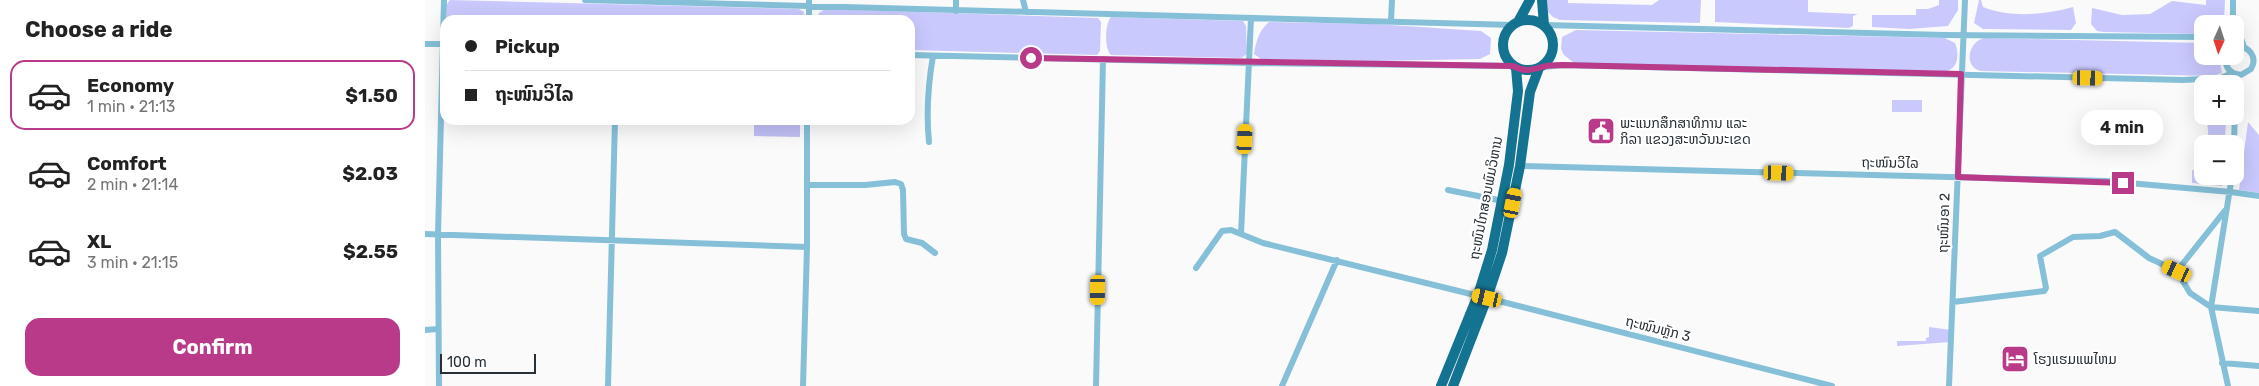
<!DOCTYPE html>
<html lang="en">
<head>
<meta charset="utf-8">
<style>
	:root { --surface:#fff; --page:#f6f6f6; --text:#222; --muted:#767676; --line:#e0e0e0; --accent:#b83a88 }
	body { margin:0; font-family:Rubik,"Noto Sans Lao",sans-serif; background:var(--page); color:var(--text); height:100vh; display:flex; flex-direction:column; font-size:19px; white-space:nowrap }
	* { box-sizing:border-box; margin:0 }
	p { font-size:16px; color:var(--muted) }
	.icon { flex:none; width:28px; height:28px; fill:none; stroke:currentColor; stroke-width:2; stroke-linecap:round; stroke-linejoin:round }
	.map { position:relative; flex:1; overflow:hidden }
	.details { display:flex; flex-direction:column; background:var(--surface); width:425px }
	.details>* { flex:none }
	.banner { position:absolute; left:15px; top:15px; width:475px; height:110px; border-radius:15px; box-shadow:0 5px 20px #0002; display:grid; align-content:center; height:110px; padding:0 25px; background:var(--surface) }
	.needle { width:32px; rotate:183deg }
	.tools { position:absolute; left:1769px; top:15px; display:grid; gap:10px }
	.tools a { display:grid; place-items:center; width:50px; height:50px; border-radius:10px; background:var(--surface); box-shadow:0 5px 20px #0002; font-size:25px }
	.scale { position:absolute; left:15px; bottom:12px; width:96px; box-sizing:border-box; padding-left:5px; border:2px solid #273037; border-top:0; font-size:14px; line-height:18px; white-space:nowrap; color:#273037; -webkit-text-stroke:4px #fff; paint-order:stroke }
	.end { position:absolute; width:22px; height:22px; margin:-11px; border:6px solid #b83a88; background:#fff; box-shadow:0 0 0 2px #fff }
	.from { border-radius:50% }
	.bubble { position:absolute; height:35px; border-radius:15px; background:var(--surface); box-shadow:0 5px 20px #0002; font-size:16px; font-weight:700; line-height:35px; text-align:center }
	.car { position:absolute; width:15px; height:30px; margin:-15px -8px; border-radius:6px; box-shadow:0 0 4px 1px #0007; background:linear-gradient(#f5c518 24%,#345 0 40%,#f5c518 0 76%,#345 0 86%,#f5c518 0) }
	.banner b { display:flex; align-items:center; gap:18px; height:48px; font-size:19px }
	.banner b+b { border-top:1px solid var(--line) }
	.banner i { width:12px; height:12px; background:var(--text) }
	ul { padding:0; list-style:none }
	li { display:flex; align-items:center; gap:15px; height:70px; margin:0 10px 8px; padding:0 15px; border:2px solid transparent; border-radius:15px }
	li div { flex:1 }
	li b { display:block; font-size:19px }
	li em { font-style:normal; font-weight:700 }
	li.active { border-color:var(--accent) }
	li>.icon { width:45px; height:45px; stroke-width:1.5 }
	h2 { padding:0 25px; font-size:22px; line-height:60px }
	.cta { display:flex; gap:10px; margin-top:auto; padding:10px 25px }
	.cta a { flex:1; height:58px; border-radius:15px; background:var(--accent); color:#fff; font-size:20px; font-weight:700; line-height:58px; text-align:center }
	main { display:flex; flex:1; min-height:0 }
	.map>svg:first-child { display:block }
</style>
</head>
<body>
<main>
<section class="details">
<h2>Choose a ride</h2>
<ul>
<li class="active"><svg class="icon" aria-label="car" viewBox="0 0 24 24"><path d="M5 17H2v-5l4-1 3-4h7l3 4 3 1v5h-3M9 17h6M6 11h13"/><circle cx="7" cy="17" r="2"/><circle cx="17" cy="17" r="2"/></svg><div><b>Economy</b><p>1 min · 21:13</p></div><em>$1.50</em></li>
<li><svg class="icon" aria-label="car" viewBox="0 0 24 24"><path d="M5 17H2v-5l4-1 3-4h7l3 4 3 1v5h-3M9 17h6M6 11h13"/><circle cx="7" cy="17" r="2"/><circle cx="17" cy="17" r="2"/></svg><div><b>Comfort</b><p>2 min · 21:14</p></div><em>$2.03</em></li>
<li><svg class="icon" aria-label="car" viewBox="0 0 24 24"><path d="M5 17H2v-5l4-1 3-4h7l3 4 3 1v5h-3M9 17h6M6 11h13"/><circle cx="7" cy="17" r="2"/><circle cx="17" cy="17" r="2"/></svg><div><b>XL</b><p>3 min · 21:15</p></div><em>$2.55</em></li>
</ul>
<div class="cta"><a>Confirm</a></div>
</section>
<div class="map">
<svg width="1834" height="386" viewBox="0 0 1834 386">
	<rect width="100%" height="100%" fill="#fafafa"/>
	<path fill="#cac9fe" d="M25 0 374 9 379 12V20H22V4Z
		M1122 0H1143V3L1227 5 1234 0H1276L1275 23 1135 20 1128 17 1123 12Z
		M1290 0H1383V12L1433 14 1428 16V26L1424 28 1290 22Z
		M1514 0H1533V10L1523 26 1484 29 1447 27V15H1491V9H1503L1514 5Z
		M1554 0H1556L1558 7C1585 18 1621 15 1648 7L1651 23 1646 30 1558 29 1549 23Z
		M1781 0H1800L1799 22 1778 24 1777 34 1678 32 1672 31 1666 24 1667 8 1697 15 1725 14 1747 1 1781 5Z
		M400 9 673 18 676 22 675 51 672 55 485 50V20H391L394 13Z
		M686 17 818 21 821 26 822 54 816 58 686 55C679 48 680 24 686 17Z
		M844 22 950 24 1056 31 1066 38 1065 54 1055 59 950 61 836 59 829 54C831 42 834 30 844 22Z
		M1151 30 1520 38 1530 43C1534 53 1534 67 1522 71L1149 63 1139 55 1136 49 1137 37Z
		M1559 38 1777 43 1778 56H1798L1795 63 1797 73 1788 76 1556 71C1538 67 1543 42 1559 38Z
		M1467 100H1497V112H1467Z
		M1791 116H1801L1800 144H1784L1782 119H1791Z
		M1823 122 1834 135V193L1814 190Z
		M1767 170H1777L1778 176H1798L1797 186 1767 183Z
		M1504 327 1526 330 1525 342 1472 346V341H1501V338L1504 337Z"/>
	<path fill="#c0bff5" d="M329 120H375V137L329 136Z"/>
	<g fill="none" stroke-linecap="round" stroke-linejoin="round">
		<path stroke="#85c0d8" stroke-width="6" d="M160 0 1089 25
			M598 0 601 12
			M1808 0V21
			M531 11V0
			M1809 18 1819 47
			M384 20V0
			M966 21 967 0
			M1119 25 1520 35 1778 37
			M0 44H20
			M485 55 824 63 1088 66
			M1801 56C1799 67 1805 74 1816 75L1826 69C1833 57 1824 45 1810 47
			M1118 67 1138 65 1758 80 1796 78 1807 73
			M1796 78 1801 84
			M504 142C501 112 503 85 508 56
			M1809 144 1811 74
			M1095 166 1681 181 1806 192 1834 196
			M382 185H440L470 182 476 184 478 190 479 234 481 239 497 243 510 253
			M1023 190 1078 201
			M1802 208 1752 271 1765 293 1786 307 1834 311
			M0 234 382 247
			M816 234 826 18
			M771 268 797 231 806 230 838 243 1062 298 1407 386
			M1528 302 1619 291 1621 288 1615 256 1648 237 1675 236 1690 232 1724 258 1752 271
			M0 330 13 329
			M1797 363 1834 366
			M14 386 13 235 19 0
			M183 386 190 120
			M378 386 382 247V120
			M671 386 678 59
			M857 386 912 260
			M1524 386 1540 0
			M1803 386 1786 307 1807 176"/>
		<path stroke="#147390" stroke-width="10" d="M1117 0 1119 25
			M1078 45a25 25 0 1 1 50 0a25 25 0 1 1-50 0Z
			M1093 22 1105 0
			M1016 386 1053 295 1067 250 1084 165 1093 91 1091 68
			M1028 386 1062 298 1077 253 1095 166 1105 92 1114 68"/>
	</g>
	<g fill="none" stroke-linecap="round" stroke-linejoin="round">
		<path stroke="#b83a88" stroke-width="6" d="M606 58 1088 66C1099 72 1106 70 1117 67 1123 65 1132 65 1138 65L1536 74 1533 177 1698 183"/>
	</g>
	<defs>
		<symbol id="civic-square" viewBox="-11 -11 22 22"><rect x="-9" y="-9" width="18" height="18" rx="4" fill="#b83a88" stroke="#fff"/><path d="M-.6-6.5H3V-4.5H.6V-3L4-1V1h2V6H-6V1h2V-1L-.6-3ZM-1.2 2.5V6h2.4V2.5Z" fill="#fff"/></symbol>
		<symbol id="hotel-square" viewBox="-11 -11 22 22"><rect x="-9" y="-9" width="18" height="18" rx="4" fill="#b83a88" stroke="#fff"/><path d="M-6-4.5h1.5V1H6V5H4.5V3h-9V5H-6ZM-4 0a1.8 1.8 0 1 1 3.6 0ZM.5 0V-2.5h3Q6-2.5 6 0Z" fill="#fff"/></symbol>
	</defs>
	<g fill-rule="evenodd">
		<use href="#civic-square" x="1160" y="115" width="32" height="32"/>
		<use href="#hotel-square" x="1574" y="343" width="32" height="32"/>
	</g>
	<g text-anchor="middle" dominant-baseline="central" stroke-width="4.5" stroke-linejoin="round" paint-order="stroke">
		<g font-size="14" fill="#273037" stroke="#fff" text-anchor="start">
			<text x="1195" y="123">ພະແນກສຶກສາທິການ ແລະ<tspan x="1195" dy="16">ກິລາ ແຂວງສະຫວັນນະເຂດ</tspan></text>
			<text x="1609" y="359">ໂຮງແຮມແພໄຫມ</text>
		</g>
		<g font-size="14" fill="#273037" stroke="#fff">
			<text transform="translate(1465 163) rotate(1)">ຖະໜົນວິໄລ</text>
			<text transform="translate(1061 198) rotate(-79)">ຖະໜົນໄກສອນພົມວິຫານ</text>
			<text transform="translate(1519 223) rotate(-88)">ຖະໜົນອາ 2</text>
			<text transform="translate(1233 329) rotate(14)">ຖະໜົນຫຼັກ 3</text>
		</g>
	</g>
</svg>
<div class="tools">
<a><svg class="needle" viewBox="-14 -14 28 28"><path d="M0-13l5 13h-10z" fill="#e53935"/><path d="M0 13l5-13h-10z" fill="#767676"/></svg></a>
<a>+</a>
<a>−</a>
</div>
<div class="scale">100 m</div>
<i class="end from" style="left:606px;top:58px"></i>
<i class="end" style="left:1698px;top:183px"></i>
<div class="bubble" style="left:1656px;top:110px;width:82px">4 min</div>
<i class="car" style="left:1663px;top:78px;rotate:91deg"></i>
<i class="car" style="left:820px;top:139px;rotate:3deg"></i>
<i class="car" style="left:1354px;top:173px;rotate:92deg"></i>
<i class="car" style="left:1088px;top:203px;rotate:11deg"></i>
<i class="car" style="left:1752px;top:271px;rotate:295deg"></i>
<i class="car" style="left:673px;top:290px;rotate:181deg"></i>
<i class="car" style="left:1062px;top:298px;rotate:283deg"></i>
<div class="banner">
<b><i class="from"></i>Pickup</b>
<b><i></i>ຖະໜົນວິໄລ</b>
</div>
</div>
</main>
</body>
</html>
